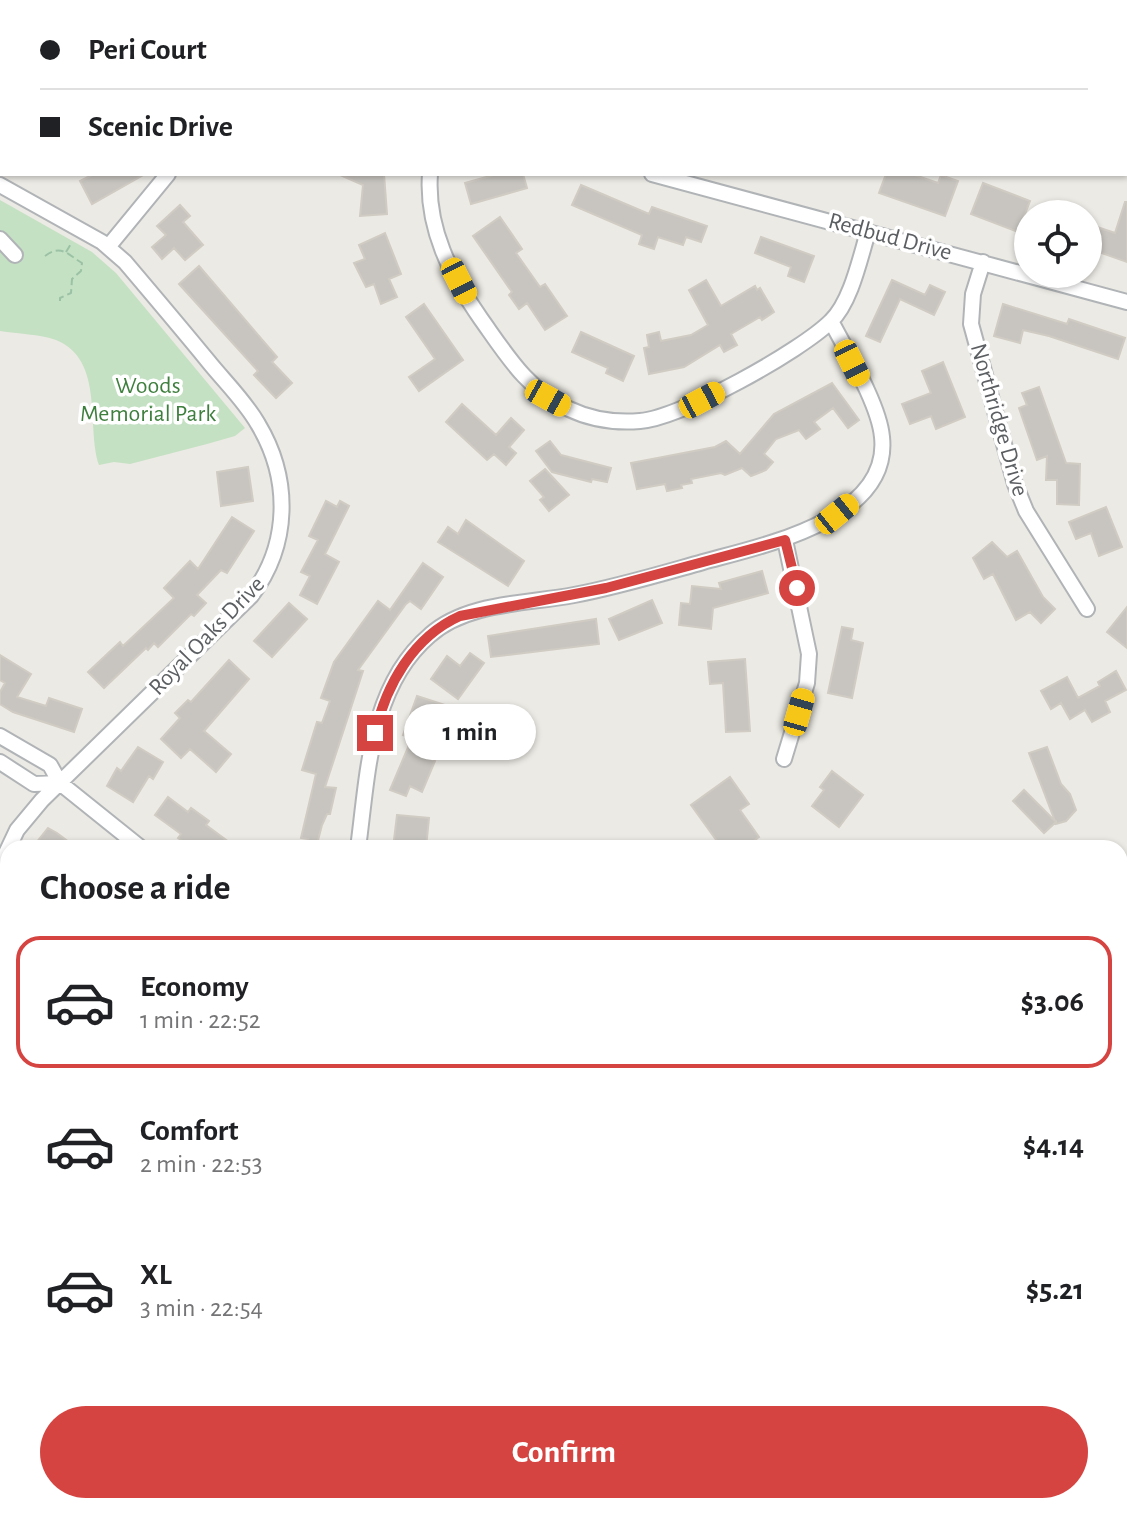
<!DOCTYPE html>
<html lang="en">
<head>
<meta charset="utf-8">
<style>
	:root { --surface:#fff; --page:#f6f6f6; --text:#202124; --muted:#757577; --line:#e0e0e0; --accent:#d54441 }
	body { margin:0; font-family:"Alegreya Sans",sans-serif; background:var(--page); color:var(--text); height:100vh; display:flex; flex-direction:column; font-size:30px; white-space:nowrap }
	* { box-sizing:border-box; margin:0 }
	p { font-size:26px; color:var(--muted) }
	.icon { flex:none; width:44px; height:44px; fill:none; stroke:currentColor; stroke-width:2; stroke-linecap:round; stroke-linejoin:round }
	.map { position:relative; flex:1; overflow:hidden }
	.side { position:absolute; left:0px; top:840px; width:1128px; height:674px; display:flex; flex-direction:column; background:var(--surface); border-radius:24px 24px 0 0; box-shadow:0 2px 6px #0004 }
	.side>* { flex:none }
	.hud { position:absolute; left:0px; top:0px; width:1128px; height:176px; box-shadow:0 2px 6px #0004; display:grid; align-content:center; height:176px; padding:0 40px; background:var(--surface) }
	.tools { position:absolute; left:1014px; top:200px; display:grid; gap:16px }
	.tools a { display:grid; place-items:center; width:88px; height:88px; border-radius:50%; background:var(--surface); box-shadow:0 2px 6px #0004; font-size:40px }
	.end { position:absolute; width:36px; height:36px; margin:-18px; border:10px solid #d54441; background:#fff; box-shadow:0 0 0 4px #fff }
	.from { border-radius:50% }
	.bubble { position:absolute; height:56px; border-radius:28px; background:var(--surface); box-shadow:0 2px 6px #0004; font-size:26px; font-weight:700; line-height:56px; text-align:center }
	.car { position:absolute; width:24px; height:48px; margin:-24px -12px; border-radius:10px; box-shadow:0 0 6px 2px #0007; background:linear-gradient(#f5c518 24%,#345 0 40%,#f5c518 0 76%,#345 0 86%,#f5c518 0) }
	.hud b { display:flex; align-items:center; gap:28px; height:76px; font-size:30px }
	.hud b+b { border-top:2px solid var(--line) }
	.hud i { width:20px; height:20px; background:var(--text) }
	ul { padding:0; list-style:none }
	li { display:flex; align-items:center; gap:24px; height:132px; margin:0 16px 12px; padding:0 24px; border:4px solid transparent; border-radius:24px }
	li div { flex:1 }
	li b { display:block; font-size:30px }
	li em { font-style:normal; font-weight:700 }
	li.on { border-color:var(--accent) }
	li>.icon { width:72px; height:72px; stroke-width:1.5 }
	h2 { padding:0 40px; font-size:36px; line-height:96px }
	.primary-button { display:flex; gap:16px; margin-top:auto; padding:16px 40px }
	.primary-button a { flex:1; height:92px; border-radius:48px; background:var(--accent); color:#fff; font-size:32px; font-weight:700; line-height:92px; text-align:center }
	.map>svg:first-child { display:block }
</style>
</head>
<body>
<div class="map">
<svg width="1127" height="1513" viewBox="0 0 1127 1513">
	<rect width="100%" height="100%" fill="#eceae4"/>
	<path fill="#c4e1c3" d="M0 200 92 252 116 273 245 428 235 436 207 444 130 464 114 462 99 465C86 426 105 360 56 340 40 334 17 334 0 331Z
		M1127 868V1283L1120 1289V874Z
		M515 1506H870L863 1513H510Z"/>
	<path fill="#abd9f5" d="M1127 1283V1513H863L870 1506H1120V1289Z"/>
	<path fill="#c8c5c0" stroke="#d0cbc3" stroke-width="2" d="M94 174H145L92 204 80 181Z
		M338 174H384L387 214 360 216 363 185Z
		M497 174H523L527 188 471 204 465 183Z
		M886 174H912L938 183 941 175 958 181 945 216 879 193Z
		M983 183 1030 201 1018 232 971 214Z
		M581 185 649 214 652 207 707 226 701 242 686 237 683 245 658 237 654 249 639 244 642 235 572 205Z
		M1125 202H1127V262L1099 252 1098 256 1088 252V224L1115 233Z
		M180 205 190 216 183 222 203 245 185 260 174 248 162 259 152 247 166 235 157 226Z
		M500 217 522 249 516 253 540 287 545 284 567 316 545 330 527 303 519 309 509 295 512 292 473 236Z
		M385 233 401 274 389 279 397 297 381 304 374 284 366 287 354 263 365 259 359 245Z
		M761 237 814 256 804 282 788 276 791 267 755 253Z
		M199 266 277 357 272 362 292 383 276 398 254 375 258 371 179 284Z
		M706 280 721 306 755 286 757 290 760 288 774 312 762 320 760 317 731 334 737 345 724 352 720 345 684 367 649 374 644 348 649 347 647 335 659 332 661 341 691 335 708 325 689 290Z
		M892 280 925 295 930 285 945 292 934 315 900 299 880 342 866 336Z
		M424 304 463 360 419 391 409 377 435 359 406 317Z
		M1003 304 1067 324 1069 319 1125 338 1118 359 1049 336 1023 330 1020 343 994 336Z
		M581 332 634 356 623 381 606 373 608 368 572 352Z
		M943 362 965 417 936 429 931 416 910 424 902 404 931 393 922 371Z
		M832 383 859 420 848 428 833 408 814 422 820 429 806 439 799 430 776 439 764 454 773 462 766 470 751 476 742 468 725 475 721 473 691 479 692 483 681 485 682 488 667 491 665 484 637 489 631 463 715 447 726 441 740 454 774 414Z
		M1039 387 1066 463 1080 464 1079 505 1057 504V480H1046L1047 456 1037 460 1019 408 1027 405 1022 393Z
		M462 404 496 435 511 418 524 430 509 447 516 453 506 465 494 454 487 460 446 422Z
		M550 441 561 455 611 468 607 482 592 479 591 482 552 472 536 451Z
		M248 467 253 501 221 506 217 472Z
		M545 469 569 495 549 511 540 500 544 497 530 481Z
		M326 501 337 507 340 501 349 506 325 554 339 562 317 604 300 595 310 576 301 572 318 540 309 536Z
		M1106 507 1122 547 1099 556 1091 533 1076 539 1069 522Z
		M232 517 254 531 227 573 221 570 197 595 206 603 194 616 191 614 158 647 154 643 148 650 146 648 104 688 88 672 120 642 123 646 174 598 164 588 190 561 198 569Z
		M466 520 524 561 508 586 438 542 448 527 458 534Z
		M992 542 1007 557 1017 551 1043 597 1055 609 1041 623 1030 612 1016 620 993 574 984 579 973 558Z
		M423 563 443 577 421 609 410 601 406 604 358 670 363 671 325 787 336 788 330 814H327L322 825 316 848H304L308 839 301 838 316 774 302 770 317 722 322 723 330 701 321 698 334 662 378 601 390 610Z
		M762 571 768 593 713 608 711 629 679 625 681 603 690 604 692 586 721 589 719 583Z
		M652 600 662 623 619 640 609 619Z
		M289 603 307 619 272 657 254 641Z
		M1127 607V648L1107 632Z
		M596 619 599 644 491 657 488 636Z
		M842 627 853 629 851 640 863 643 852 698 828 693Z
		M470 653 484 663 458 699 431 679 447 656 460 666Z
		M0 655 31 674 17 697 46 706 49 698 82 709 74 732 13 712 0 704V692L5 683 0 680Z
		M745 659 750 731 726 732 723 683 710 684 708 662Z
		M229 660 249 679 204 731 231 754 216 772 190 749 181 758 161 739 180 718 175 713 188 700 191 702Z
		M1116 671 1126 690 1105 701 1110 712 1092 722 1085 710 1070 719 1061 703 1051 709 1041 691 1067 677 1078 698 1100 686 1098 682Z
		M417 696 457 709 447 739 424 732 417 753 435 761 422 792 410 786 406 796 390 790 412 738 403 735Z
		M138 747 163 762 153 779 149 776 133 802 107 786 117 768 121 771Z
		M1047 747 1061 784 1070 794 1076 810 1066 821 1056 824V822L1044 833 1013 801 1024 790 1055 821 1029 753Z
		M832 771 863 795 839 827 812 806 824 790 820 787Z
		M730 777 749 804 740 810 759 837 744 848H722L691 805Z
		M168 797 188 812 191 808 209 821 206 825 237 848H192L178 838 181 834 155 815Z
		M397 815 429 818 426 848H393Z
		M48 828 57 833 77 848H32Z"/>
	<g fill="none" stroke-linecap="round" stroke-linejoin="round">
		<defs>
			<path id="minor" d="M188 0 191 2
				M364 0 365 2
				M780 0 788 2
				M74 2 75 0
				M1126 92H1127
				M0 112 2 109
				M430 174C426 228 451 276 481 319 506 354 528 391 569 409 590 419 616 423 640 421 681 418 801 351 831 321 851 302 860 258 868 232
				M652 174 1127 302
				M0 185 102 242 125 262C153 295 181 328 208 361 224 381 245 401 258 424 291 479 290 545 251 596L42 800 17 830 0 866
				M0 239 15 255
				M108 247 168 174
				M983 262 973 294 971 324 1015 484 1026 511 1087 609
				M0 736 50 765 60 783 34 784 0 762
				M784 759 807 683 809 654 785 540
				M60 783 141 848
				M358 848C368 775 369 687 430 635 467 602 527 604 574 595 617 587 660 574 703 562 761 546 891 520 882 437 879 404 847 352 831 321"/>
		</defs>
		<use href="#minor" stroke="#b1b4b7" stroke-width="18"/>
		<path stroke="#9cc2a5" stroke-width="2" stroke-dasharray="8 4" stroke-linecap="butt" d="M66 252 72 242
			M45 256C61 244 67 254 82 263L81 271 72 279 71 293 60 298V301
			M1120 1149 1127 1144
			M244 1506 248 1513
			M549 1513 559 1506
			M677 1513 684 1506"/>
		<use href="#minor" stroke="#fff" stroke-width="14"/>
	</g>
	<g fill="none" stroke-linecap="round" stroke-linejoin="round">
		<path stroke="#d54441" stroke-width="10" d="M375 733C386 685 413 637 460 616L606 588 785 540 797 588"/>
	</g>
	<g text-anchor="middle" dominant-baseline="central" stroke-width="7" stroke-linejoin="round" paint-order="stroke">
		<g font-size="24" fill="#5c5f62" stroke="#fff">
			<text transform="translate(890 237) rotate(15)">Redbud Drive</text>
			<text transform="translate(999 420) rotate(74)">Northridge Drive</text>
			<text transform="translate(207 636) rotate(-46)">Royal Oaks Drive</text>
		</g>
		<g font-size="24" fill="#3f7f3e" stroke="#fff">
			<text x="148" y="386">Woods<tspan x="148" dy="28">Memorial Park</tspan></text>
		</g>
	</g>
</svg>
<div class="tools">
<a><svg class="icon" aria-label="locate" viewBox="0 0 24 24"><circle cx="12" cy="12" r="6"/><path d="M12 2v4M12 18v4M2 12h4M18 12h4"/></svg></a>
</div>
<i class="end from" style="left:797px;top:588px"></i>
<i class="end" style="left:375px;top:733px"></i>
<div class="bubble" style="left:404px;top:704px;width:132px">1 min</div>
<i class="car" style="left:459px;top:281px;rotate:153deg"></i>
<i class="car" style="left:852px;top:363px;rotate:154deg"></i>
<i class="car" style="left:548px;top:398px;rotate:119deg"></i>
<i class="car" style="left:702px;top:400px;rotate:62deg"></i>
<i class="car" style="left:837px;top:514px;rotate:51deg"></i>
<i class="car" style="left:799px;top:712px;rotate:16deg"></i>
<div class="hud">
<b><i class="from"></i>Peri Court</b>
<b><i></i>Scenic Drive</b>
</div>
<section class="side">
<h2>Choose a ride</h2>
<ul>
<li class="on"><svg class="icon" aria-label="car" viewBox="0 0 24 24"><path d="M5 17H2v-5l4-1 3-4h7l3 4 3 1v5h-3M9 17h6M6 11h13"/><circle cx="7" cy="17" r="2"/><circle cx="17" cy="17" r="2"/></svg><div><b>Economy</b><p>1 min · 22:52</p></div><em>$3.06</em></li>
<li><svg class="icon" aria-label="car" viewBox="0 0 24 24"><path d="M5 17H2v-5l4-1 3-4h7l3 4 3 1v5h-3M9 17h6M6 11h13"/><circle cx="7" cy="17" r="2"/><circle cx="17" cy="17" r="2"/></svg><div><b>Comfort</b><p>2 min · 22:53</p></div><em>$4.14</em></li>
<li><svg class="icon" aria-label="car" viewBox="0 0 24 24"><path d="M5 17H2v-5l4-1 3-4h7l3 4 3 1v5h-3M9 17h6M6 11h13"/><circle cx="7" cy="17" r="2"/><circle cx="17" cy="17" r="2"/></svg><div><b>XL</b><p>3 min · 22:54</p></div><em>$5.21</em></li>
</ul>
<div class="primary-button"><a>Confirm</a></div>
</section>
</div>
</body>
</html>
